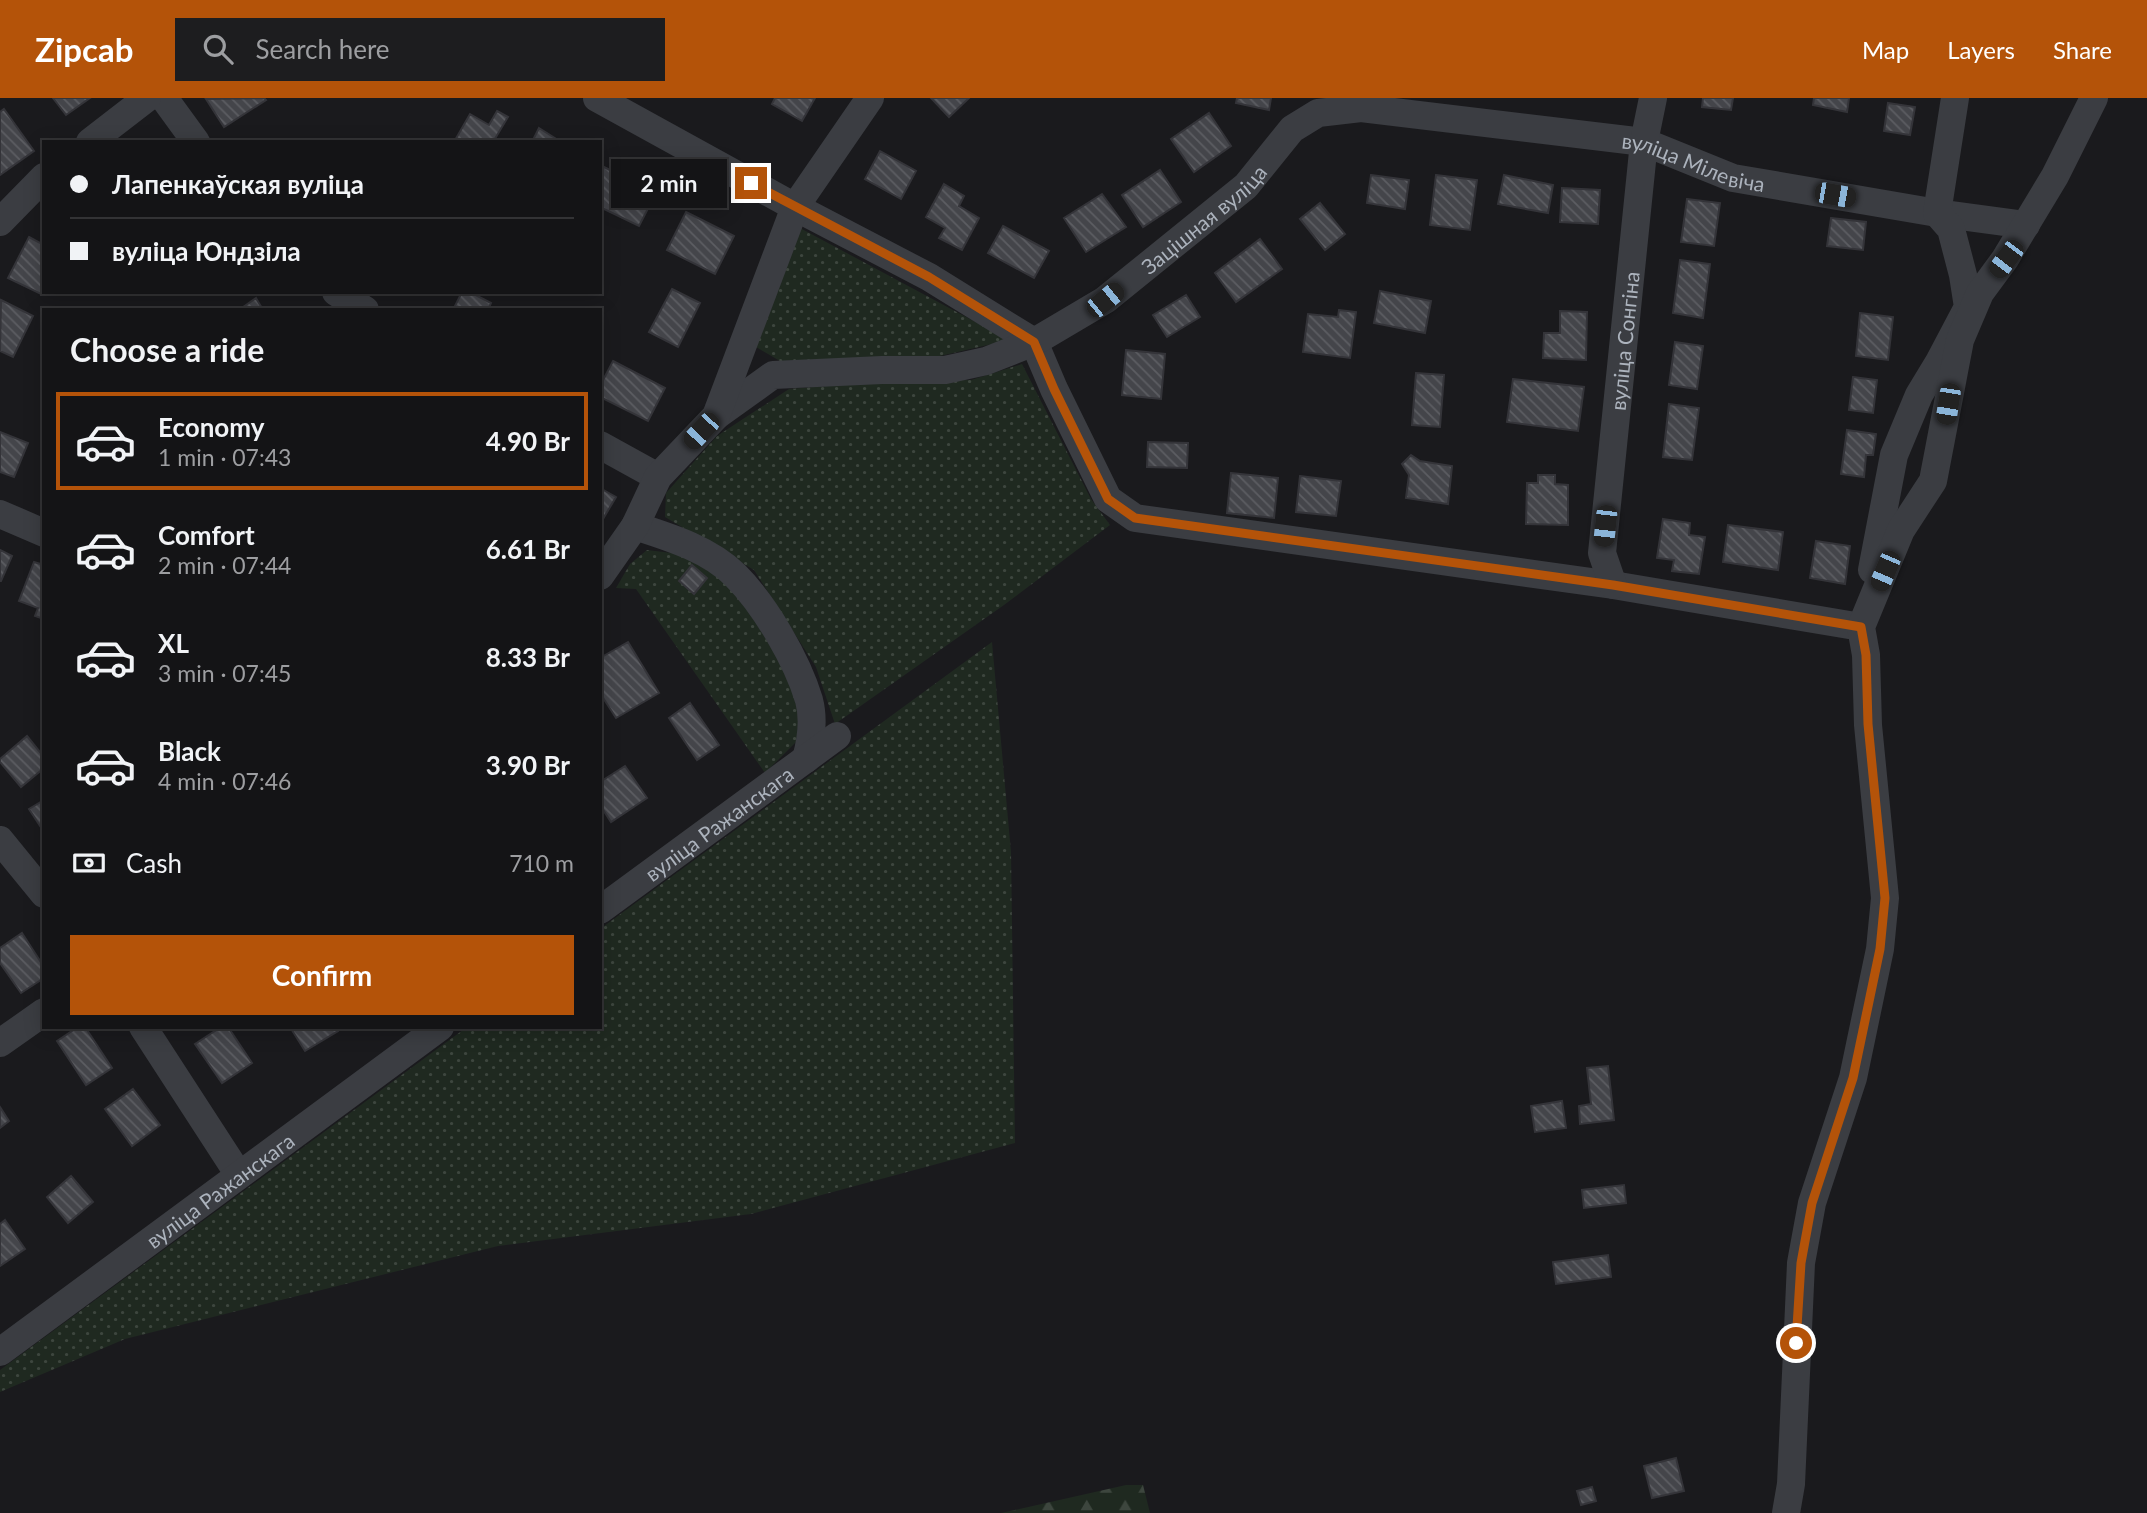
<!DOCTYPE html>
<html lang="en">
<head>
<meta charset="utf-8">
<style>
	:root { --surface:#141416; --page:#1d1d1f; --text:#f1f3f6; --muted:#9d9ea1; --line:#333335; --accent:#b45309 }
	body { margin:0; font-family:Lato,sans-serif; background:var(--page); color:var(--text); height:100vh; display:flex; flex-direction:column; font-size:26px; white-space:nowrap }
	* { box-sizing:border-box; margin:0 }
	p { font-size:23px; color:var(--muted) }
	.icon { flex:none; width:38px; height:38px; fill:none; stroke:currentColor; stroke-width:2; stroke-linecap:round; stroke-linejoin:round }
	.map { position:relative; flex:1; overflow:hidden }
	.side { position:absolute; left:42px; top:210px; width:560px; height:721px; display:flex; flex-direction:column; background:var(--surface); border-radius:0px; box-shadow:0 4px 18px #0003,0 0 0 2px var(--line) }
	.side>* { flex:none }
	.guide { position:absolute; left:42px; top:42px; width:560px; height:154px; border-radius:0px; box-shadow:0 4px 18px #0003,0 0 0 2px var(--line); display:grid; align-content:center; height:154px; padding:0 28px; background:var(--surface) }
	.end { position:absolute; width:32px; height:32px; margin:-16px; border:9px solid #b45309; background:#fff; box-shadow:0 0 0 4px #fff }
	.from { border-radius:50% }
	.bubble { position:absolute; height:49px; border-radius:0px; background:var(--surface); box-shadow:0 4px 18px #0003,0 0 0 2px var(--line); font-size:23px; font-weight:700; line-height:49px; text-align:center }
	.car { position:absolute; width:21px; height:42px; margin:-21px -10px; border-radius:9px; box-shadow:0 0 5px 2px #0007; background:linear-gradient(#222 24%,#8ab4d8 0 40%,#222 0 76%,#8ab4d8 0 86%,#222 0) }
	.guide b { display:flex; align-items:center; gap:24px; height:66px; font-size:26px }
	.guide b+b { border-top:2px solid var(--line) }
	.guide i { width:18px; height:18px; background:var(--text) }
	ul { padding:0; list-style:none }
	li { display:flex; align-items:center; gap:21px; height:98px; margin:0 14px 10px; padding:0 14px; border:4px solid transparent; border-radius:0px }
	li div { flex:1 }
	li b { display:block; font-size:26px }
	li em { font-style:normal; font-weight:700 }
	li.current { border-color:var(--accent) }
	li>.icon { width:63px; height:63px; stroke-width:1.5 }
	h2 { padding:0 28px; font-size:32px; line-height:84px }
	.pay { display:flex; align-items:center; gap:18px; height:77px; padding:0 28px; font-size:26px }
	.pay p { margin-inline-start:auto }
	.primary-button { display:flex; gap:14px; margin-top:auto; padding:14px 28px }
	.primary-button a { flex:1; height:80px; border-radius:0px; background:var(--accent); color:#fff; font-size:28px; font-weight:700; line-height:80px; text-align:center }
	header { display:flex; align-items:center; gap:42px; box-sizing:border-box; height:98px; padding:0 35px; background:var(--accent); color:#fff }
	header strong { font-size:33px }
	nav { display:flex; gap:38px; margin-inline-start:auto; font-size:24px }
	.search { width:490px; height:63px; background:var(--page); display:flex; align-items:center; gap:18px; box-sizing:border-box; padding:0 24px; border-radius:0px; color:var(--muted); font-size:26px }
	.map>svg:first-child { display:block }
</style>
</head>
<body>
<header>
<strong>Zipcab</strong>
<div class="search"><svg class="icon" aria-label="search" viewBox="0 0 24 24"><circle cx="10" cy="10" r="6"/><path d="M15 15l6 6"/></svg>Search here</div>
<nav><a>Map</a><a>Layers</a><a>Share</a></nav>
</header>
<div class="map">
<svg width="2147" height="1415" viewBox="0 0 2147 1415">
	<defs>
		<pattern id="grass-dots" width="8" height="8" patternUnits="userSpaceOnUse" patternTransform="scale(1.75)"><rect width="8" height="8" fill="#1f2920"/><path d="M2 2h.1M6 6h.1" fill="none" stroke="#3d463e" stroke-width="1.8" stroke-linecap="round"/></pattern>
		<pattern id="forest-firs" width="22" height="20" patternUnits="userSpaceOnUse" patternTransform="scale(1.75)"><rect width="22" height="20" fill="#1f2920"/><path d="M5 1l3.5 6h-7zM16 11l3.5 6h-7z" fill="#3d463e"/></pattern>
		<pattern id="building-back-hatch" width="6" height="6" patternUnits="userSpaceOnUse" patternTransform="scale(1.75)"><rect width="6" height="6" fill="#44454a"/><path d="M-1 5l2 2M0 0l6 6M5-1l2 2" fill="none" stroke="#5c5d62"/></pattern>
	</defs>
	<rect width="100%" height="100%" fill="#1a1a1d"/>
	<path fill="url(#grass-dots)" d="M800 130 1009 242 936 259 780 263 756 249Z
		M1022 266 1091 401 1110 427 1004 507 835 626 816 569 754 472 665 419 666 395 717 338 789 291 887 283 971 282Z
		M647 452 680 456 728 481 763 525 799 603V641L765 675 636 491 616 490 630 466Z
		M992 544 1011 754 1015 1045 751 1116 498 1148 125 1241 0 1294V1272L467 929H600V831Z"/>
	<path fill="url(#forest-firs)" d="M1126 1387H1143L1150 1415H1001Z"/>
	<path fill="url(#building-back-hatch)" stroke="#343439" stroke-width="2" d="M53 0H90L66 17Z
		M264 0 266 2 224 29 206 1Z
		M775 0H815L802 23 772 6Z
		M931 0H969L949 19Z
		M1237 0H1271L1269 12 1236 5Z
		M1703 0H1733L1731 12 1702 9Z
		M1814 0H1849L1847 14 1813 7Z
		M1888 5 1915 9 1910 37 1884 33Z
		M4 11 34 53 0 77V14Z
		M497 13 508 19 493 44H454L470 16 489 27Z
		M1209 15 1231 48 1194 74 1171 41Z
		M539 30 561 44H532Z
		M880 53 916 73 901 101 865 81Z
		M604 69 656 95 639 128 600 109V77Z
		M1160 72 1181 104 1143 129 1122 97Z
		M1371 77 1409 82 1405 111 1367 105Z
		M1436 77 1477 82 1470 132 1430 127Z
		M1504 77 1553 87 1548 115 1498 106Z
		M944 86 964 98 959 108 979 120 962 152 939 140 945 130 926 119Z
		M1562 90 1600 92 1598 126 1560 124Z
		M1102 96 1126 129 1086 154 1064 120Z
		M1687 101 1720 105 1714 148 1681 144Z
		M1320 105 1345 136 1325 152 1300 121Z
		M686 114 734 138 715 176 667 152Z
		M1831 120 1866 124 1863 152 1827 148Z
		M1003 128 1049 153 1034 180 988 155Z
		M29 139 44 147V190L41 196 8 180Z
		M1260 141 1282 171 1236 204 1215 175Z
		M1680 162 1710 166 1703 220 1673 215Z
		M672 191 700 205 678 249 649 234Z
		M1380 193 1431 203 1425 235 1374 225Z
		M462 194H470L491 205 488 212H453Z
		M1186 197 1200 219 1167 239 1153 217Z
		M256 200 263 212H239Z
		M1 202 33 218 13 259 0 253Z
		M1339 212 1356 214 1350 260 1303 254 1308 216 1338 219Z
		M1560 213 1587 214 1586 262 1543 260 1544 235H1560Z
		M1860 215 1893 219 1888 262 1856 258Z
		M1675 244 1703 248 1697 291 1669 287Z
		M1126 252 1165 256 1161 301 1122 297Z
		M613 263 665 290 648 323 600 299V288Z
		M1416 275 1444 277 1440 329 1412 327Z
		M1853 279 1877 282 1873 315 1849 312Z
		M1513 281 1584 289 1578 333 1507 324Z
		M1669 306 1699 310 1692 362 1663 359Z
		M1847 332 1876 336 1873 357H1866L1864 379 1841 376Z
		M0 334 28 345 14 379 0 374Z
		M1148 344 1188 345 1187 370 1147 369Z
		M1411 357 1420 363 1452 368 1448 406 1406 400 1409 377 1402 366Z
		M1231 375 1278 380 1274 420 1227 415Z
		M1538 377H1555V386L1568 387V427L1526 426 1527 385H1538Z
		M1300 378 1341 383 1336 418 1296 414Z
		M600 390 616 399 600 426Z
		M1663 421 1690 425 1689 437 1705 439 1699 476 1672 473 1674 462 1657 460Z
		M1728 427 1783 434 1778 472 1723 464Z
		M1816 443 1850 448 1845 486 1810 480Z
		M0 452 12 458 1 483H0Z
		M34 464 44 467V521L35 518 38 510 19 503Z
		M692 467 707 480 694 496 679 483Z
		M628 544 659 595 616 620 600 595V560Z
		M690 605 719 647 697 662 669 620Z
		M27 638 44 659V670L21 689 0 664V661Z
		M625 668 647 700 611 724 600 707V684Z
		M44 702V734L29 711Z
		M22 835 44 869V880L21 895 0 865V850Z
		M78 929H85L112 970 86 987 57 943Z
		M221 929H228L252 965 222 985 195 946Z
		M290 929H336L338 933 305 953Z
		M1608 968 1614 1022 1580 1026 1579 1008 1591 1006 1587 970Z
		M133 991 160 1027 132 1048 105 1011Z
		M1562 1003 1566 1030 1535 1034 1531 1008Z
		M0 1009 9 1023 0 1030Z
		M71 1078 93 1104 68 1125 47 1099Z
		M1624 1087 1626 1105 1584 1110 1582 1092Z
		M5 1122 25 1151 0 1168V1126Z
		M1608 1157 1611 1179 1556 1186 1553 1164Z
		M1676 1360 1684 1393 1652 1400 1644 1368Z
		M1592 1389 1596 1403 1581 1407 1577 1393Z"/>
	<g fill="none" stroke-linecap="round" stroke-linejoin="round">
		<g stroke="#3b3d42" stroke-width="28">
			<path d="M164 0 196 44"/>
			<path d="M597 0 795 109 929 179 1034 244 1054 291 1108 401 1135 420 1613 487 1861 529"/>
			<path d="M90 44 147 0"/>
			<path d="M0 124 44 79"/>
			<path d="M336 194 365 212"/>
			<path id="s1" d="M716 318 773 277 882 272H945L986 263 1034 244 1105 202 1246 88 1292 31 1318 15 1361 10 1644 44 1733 80 1937 115 2026 127"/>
			<path d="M600 347 658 379"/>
			<path d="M0 416 44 435"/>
			<path d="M635 428C669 439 709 451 735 477 765 507 797 562 809 602 814 621 811 643 806 661"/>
			<path d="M1872 472 1894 357 1919 297 1939 264 1968 209 1963 177 1951 131 1937 115 1955 0"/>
			<path d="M600 478 635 428 658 379 716 318 795 109 870 0"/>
			<path id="s2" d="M1613 487 1602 455 1644 44 1653 0"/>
			<path d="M0 742 44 796"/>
			<path id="s3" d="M600 812 837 638"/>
			<path d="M143 929 239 1077"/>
			<path d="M0 945 44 914"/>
			<path id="s4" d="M0 1254 440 929"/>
			<path d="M1786 1415 1791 1386 1801 1165 1812 1105 1853 980 1880 851 1885 800 1868 627 1866 557 1861 529 1901 432 1933 383 1960 242 1980 195 2005 161 2055 78 2094 0"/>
		</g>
	</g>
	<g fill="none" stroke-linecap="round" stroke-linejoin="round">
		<path stroke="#b45309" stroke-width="9" d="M751 85 929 179 1034 244 1054 291 1108 401 1135 420 1613 487 1861 529 1866 557 1868 626 1885 800 1880 851 1853 980 1812 1105 1801 1165 1796 1245"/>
	</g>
	<g text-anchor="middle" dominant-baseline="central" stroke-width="6" stroke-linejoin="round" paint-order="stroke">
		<g font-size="21" fill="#acb3bd" stroke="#151518">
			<text stroke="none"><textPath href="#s1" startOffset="1085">вуліца Мілевіча</textPath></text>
			<text stroke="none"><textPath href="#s1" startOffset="546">Зацішная вуліца</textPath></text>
			<text stroke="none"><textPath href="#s2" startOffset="247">вуліца Сонгіна</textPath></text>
			<text stroke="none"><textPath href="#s3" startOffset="147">вуліца Ражанскага</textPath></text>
			<text stroke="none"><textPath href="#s4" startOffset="273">вуліца Ражанскага</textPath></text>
		</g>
	</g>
</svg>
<i class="end from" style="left:1796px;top:1245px"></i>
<i class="end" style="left:751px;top:85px"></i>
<div class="bubble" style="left:611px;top:61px;width:116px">2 min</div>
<i class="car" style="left:1835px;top:97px;rotate:100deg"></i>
<i class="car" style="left:2006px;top:161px;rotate:217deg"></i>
<i class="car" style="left:1105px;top:202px;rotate:51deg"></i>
<i class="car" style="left:1948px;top:306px;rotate:189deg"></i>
<i class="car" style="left:701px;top:333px;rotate:223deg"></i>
<i class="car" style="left:1605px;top:428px;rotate:186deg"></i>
<i class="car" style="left:1885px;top:473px;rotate:203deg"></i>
<div class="guide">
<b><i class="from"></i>Лапенкаўская вуліца</b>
<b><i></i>вуліца Юндзіла</b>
</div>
<section class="side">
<h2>Choose a ride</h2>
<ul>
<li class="current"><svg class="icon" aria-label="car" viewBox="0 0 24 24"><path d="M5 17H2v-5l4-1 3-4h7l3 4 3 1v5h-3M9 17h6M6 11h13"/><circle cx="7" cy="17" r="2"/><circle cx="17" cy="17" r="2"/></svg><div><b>Economy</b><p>1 min · 07:43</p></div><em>4.90 Br</em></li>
<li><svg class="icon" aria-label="car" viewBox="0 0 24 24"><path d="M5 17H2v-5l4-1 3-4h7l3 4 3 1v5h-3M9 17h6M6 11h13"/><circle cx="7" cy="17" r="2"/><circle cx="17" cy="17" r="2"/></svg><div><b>Comfort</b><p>2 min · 07:44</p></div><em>6.61 Br</em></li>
<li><svg class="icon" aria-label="car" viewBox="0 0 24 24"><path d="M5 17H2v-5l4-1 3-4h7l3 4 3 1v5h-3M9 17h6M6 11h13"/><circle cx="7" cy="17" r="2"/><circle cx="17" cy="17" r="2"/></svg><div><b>XL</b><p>3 min · 07:45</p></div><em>8.33 Br</em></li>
<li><svg class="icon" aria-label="car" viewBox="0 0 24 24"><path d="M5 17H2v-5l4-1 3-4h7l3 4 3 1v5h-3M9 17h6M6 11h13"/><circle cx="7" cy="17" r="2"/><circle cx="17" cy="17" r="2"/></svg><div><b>Black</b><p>4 min · 07:46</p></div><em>3.90 Br</em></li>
</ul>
<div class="pay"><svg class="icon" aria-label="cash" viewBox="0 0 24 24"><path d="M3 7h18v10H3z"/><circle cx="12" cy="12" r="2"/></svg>Cash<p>710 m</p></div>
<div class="primary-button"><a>Confirm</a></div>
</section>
</div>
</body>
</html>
